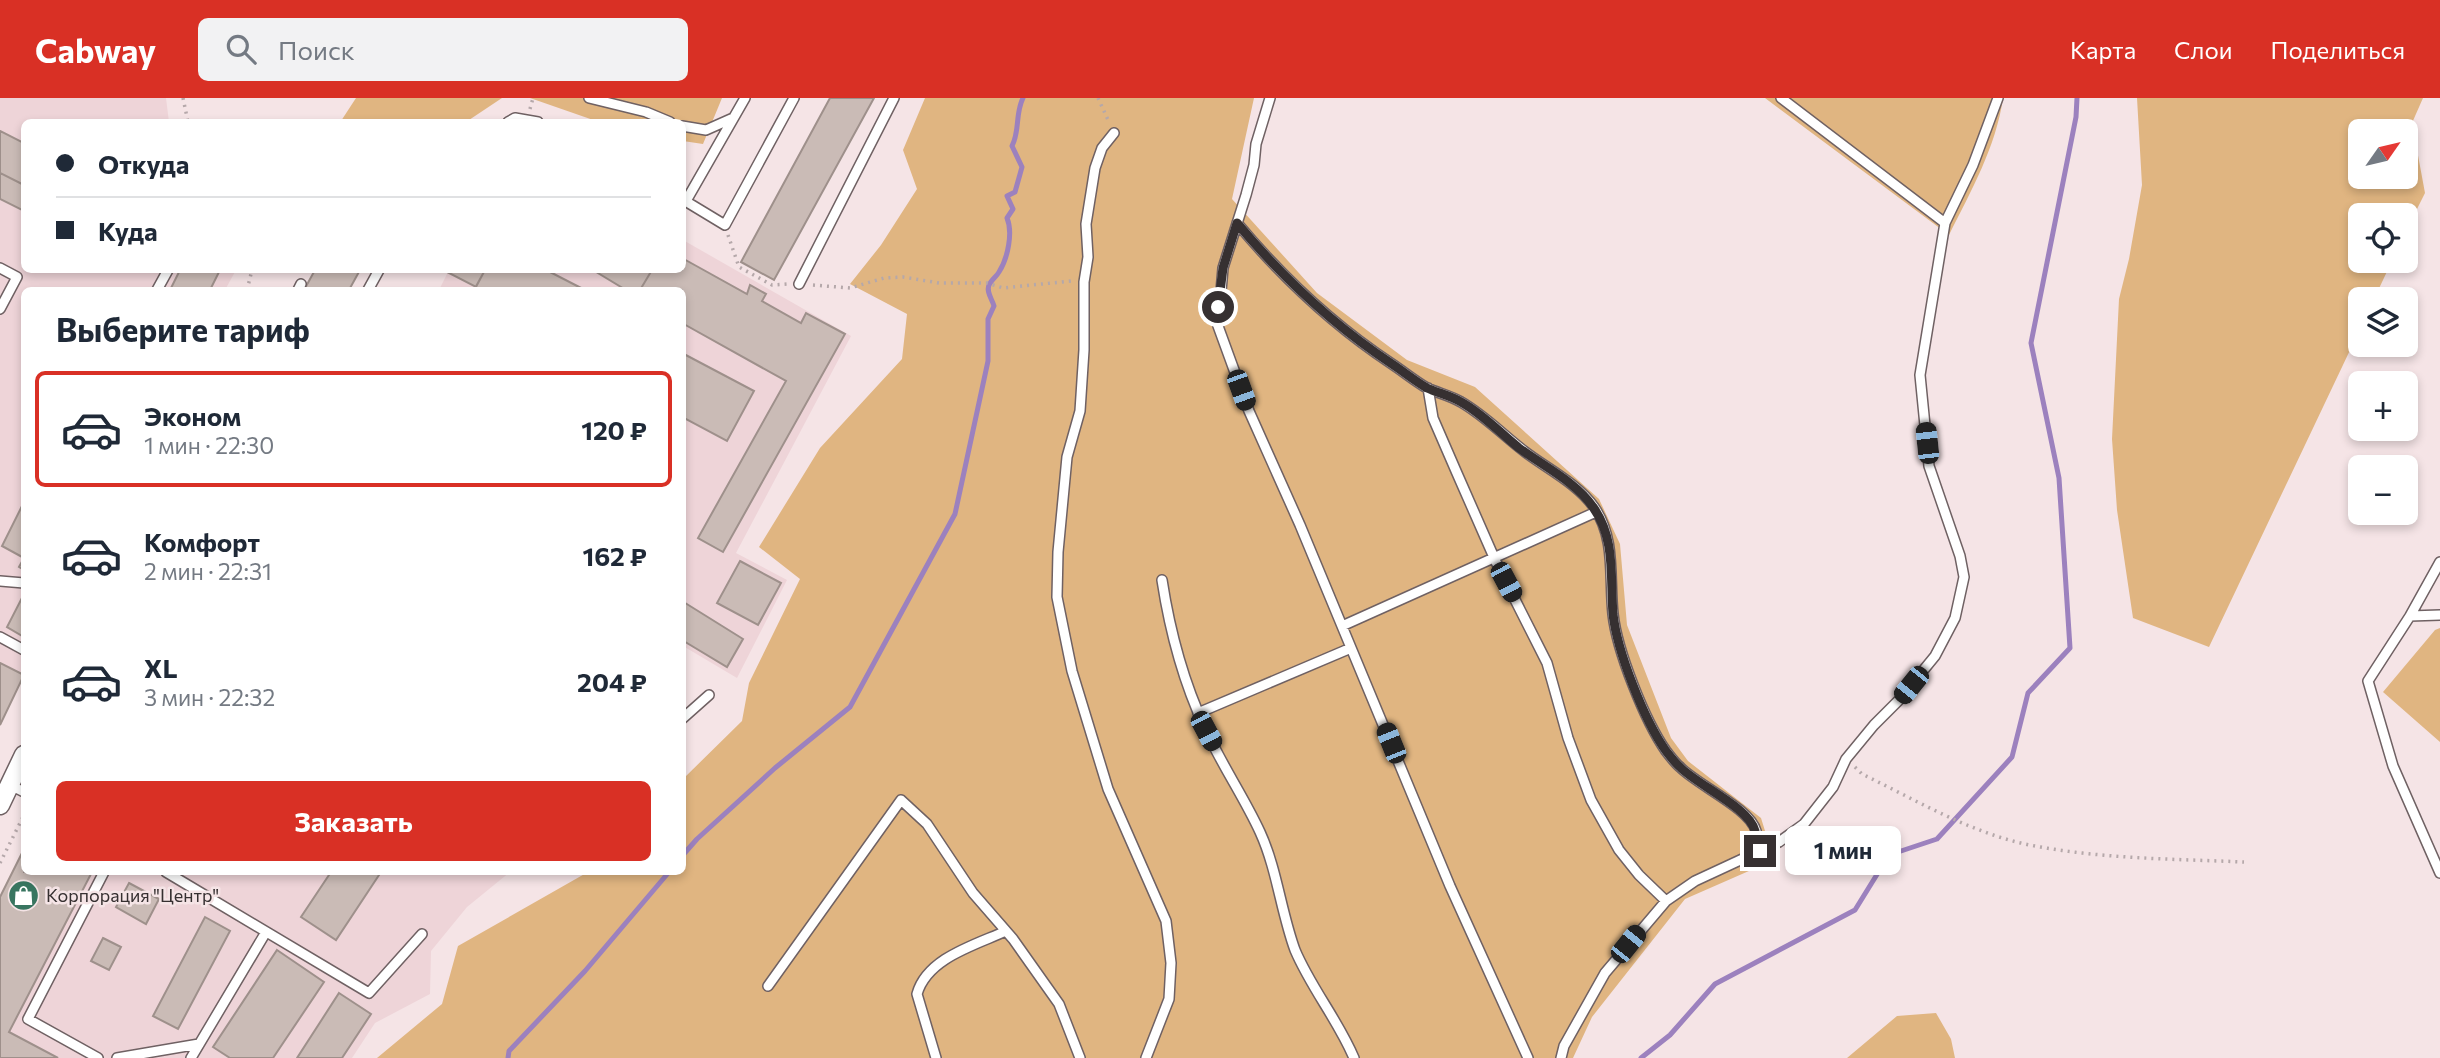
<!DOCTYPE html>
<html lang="ru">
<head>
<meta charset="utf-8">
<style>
	:root { --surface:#fff; --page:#f2f2f3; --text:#1f2937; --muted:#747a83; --line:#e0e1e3; --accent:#d93025 }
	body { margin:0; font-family:Commissioner,sans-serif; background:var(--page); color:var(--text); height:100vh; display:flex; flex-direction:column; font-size:26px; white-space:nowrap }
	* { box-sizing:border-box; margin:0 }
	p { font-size:23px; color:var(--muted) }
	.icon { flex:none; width:38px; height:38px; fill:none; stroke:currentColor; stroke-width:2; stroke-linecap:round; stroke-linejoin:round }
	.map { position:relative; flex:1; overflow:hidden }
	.drawer { position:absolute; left:21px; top:189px; width:665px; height:588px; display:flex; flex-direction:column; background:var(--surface); border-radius:10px; box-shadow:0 4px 10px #0003 }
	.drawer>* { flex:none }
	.guide { position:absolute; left:21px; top:21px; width:665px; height:154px; border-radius:10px; box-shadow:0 4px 10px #0003; display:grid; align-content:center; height:154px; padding:0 35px; background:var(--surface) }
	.needle { width:46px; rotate:56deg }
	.buttons { position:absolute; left:2348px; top:21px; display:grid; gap:14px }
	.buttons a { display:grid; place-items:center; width:70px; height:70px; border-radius:10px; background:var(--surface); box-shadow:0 4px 10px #0003; font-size:35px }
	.end { position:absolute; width:32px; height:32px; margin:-16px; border:9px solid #363031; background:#fff; box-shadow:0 0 0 4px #fff }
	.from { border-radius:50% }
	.bubble { position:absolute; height:49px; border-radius:10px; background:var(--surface); box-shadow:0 4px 10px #0003; font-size:23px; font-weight:700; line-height:49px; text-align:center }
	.car { position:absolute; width:21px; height:42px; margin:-21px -10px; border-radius:9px; box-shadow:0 0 5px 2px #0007; background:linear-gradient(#222 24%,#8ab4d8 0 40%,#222 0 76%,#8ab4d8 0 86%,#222 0) }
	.guide b { display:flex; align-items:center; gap:24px; height:66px; font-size:26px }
	.guide b+b { border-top:2px solid var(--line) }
	.guide i { width:18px; height:18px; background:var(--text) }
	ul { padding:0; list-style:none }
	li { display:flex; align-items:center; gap:21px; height:116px; margin:0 14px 10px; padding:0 21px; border:4px solid transparent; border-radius:10px }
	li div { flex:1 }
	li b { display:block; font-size:26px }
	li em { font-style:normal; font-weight:700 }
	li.selected { border-color:var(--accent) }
	li>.icon { width:63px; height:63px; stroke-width:1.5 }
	h2 { padding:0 35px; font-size:32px; line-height:84px }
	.primary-button { display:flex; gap:14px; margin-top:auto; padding:14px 35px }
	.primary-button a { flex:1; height:80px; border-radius:10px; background:var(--accent); color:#fff; font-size:28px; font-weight:700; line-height:80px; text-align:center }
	header { display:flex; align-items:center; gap:42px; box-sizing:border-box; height:98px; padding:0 35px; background:var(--accent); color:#fff }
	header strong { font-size:33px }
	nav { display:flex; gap:38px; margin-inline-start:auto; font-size:24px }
	.search { width:490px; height:63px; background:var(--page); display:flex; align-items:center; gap:18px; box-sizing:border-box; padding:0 24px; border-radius:10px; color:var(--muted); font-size:26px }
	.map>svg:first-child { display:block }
</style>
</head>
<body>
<header>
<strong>Cabway</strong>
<div class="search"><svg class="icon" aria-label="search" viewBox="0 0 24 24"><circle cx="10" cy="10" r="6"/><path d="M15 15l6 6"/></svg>Поиск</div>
<nav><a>Карта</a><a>Слои</a><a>Поделиться</a></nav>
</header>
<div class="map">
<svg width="2440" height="960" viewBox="0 0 2440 960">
	<rect width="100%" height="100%" fill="#f5e4e6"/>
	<path fill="#eed4d8" d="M0 0H166L169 24H24V172H236L225 192H24V576L0 627Z
		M683 142 851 238 736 455 787 482 737 580 683 548 682 192H439L449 172H682Z
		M24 751V774H510L467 809 431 853 430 896 375 925 352 960H0V799Z"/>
	<path fill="#e0b581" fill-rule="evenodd" d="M356 0H502L466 24H344L341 23Z
		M530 0H722L703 46 683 43 682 24H599Z
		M925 0H1254L1232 101 1317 195 1407 262 1475 289 1599 401 1620 446 1627 527 1671 640 1688 663 1761 720 1774 762 1685 801 1592 919 1573 960H377L442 906 458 848 588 774H682L683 681 742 623 749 585 800 481 759 449 820 350 902 261 907 216 850 186 881 147 917 91 903 52Z
		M1765 0H2003C1996 49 1971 93 1949 137Z
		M2137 0H2423L2412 25 2425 95 2406 133V117H2361V163H2392L2374 201H2361V229L2209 549 2133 520 2117 412 2112 341 2119 201 2129 161 2142 87ZM2406 33V79H2361V33Z
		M2440 530V644L2383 594 2435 532Z
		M1936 915 1951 941 1955 960H1847L1897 918Z"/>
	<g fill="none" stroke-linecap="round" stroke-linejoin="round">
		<path stroke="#9c81be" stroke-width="5" d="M682 758 697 741 775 670 850 609 955 416 988 263V221L994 208C992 201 986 194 989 187 991 182 997 178 999 174 1008 160 1013 134 1007 120L1013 111 1007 98 1015 94 1022 69 1012 48C1020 33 1015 16 1023 0
			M508 960 509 953 585 873 669 774
			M1641 960 1670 937 1715 886 1855 812 1889 757 1937 741 2012 659 2028 595 2070 550 2059 380 2031 245 2076 19 2077 0"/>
	</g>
	<path fill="#cabbb6" stroke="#9e908b" stroke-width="2" d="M830 0H874L774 182 741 164Z
		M0 33 24 45V87L0 75Z
		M0 75 24 87V113L0 101Z
		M682 160 747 196 750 187 766 196 762 203 801 225 806 215 845 236 723 454 698 440 786 283 682 225V192H640L652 172H682Z
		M180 172H220L210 192H170Z
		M315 172H360L349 192H304Z
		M449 172H485L476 189 447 174Z
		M485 172H551L550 174 585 192H474Z
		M593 172H652L640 192H626Z
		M682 255 754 293 727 343 682 319Z
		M24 404V472L19 469 24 460 2 448Z
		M740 463 781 485 758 527 717 505Z
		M24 496V539L7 529Z
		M682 503 743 541 727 569 682 542Z
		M0 565 24 577 0 627Z
		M24 751V774H92L9 934 58 960H0V799Z
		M331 774H381L336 842 301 819Z
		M129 785 159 801 146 826 116 809Z
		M205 819 230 833 178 931 153 918Z
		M103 840 121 849 109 872 91 863Z
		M277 852 324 884 273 960H230L213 949Z
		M339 895 371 916 342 960H297Z"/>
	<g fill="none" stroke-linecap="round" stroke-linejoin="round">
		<defs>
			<path id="lane" d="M589 0 646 14 670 24
				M1270 0 1256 46 1254 67 1246 97 1223 170 1218 228 1249 313 1300 427 1450 788 1528 960
				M1781 0 1945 125
				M508 24 515 20 538 24
				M682 28 706 32 733 20
				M1114 35 1102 50 1095 70 1086 126 1088 159 1084 184V252L1080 313 1067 359 1058 454 1057 499 1072 573 1108 691 1166 823 1171 865 1169 901 1146 960
				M682 101 725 127 794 0
				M686 103 745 0
				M1237 125C1282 179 1333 227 1392 266 1404 274 1415 283 1427 290 1438 295 1451 298 1461 304 1484 317 1503 337 1524 353 1546 370 1577 385 1594 409 1616 441 1609 479 1613 516 1617 553 1645 623 1666 653 1670 658 1675 665 1680 669 1697 687 1750 710 1756 733 1758 742 1754 750 1750 758
				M0 170 17 179 0 211
				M799 186 894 0
				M157 192 168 172
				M298 192 301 186
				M368 192 379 172
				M1428 290 1433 320 1456 373 1496 464 1547 565 1568 640 1591 702 1619 752 1639 777 1666 803 1605 875 1564 948 1561 960
				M2440 464 2410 518 2368 583 2393 668 2440 775
				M1162 482C1170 534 1183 583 1205 630 1221 666 1244 699 1260 734 1277 771 1281 814 1295 852 1311 890 1338 922 1354 960
				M0 483 24 485
				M2410 518 2440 517
				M1342 528 1596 414
				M0 539 24 552
				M1198 615 1351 550
				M682 621 709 597
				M10 687 24 694
				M166 774 369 895 422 836
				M1666 803 1695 783 1779 744 1804 726 1833 689 1846 661 1874 627 1899 602 1935 558 1955 520 1964 479 1960 458 1929 368 1920 277 1945 125 1973 67 1998 0
				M768 888 901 702 927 726 973 795 1013 841 1059 906 1080 960
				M98 960 28 921 104 774
				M117 960 199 946
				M191 960 266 834
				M936 960 917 896C927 860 975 847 1006 833"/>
			<path id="street" d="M0 707 24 657"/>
		</defs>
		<use href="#lane" stroke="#6f6163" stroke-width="12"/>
		<use href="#street" stroke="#6f6163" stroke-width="21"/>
		<path stroke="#b5a8aa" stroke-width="3.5" stroke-dasharray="2 5" stroke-linecap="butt" d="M183 0 188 24
			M1098 0 1109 24
			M530 11 533 0
			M728 137 739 169 772 187 787 186
			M813 187 850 190 884 180 903 179 939 185H987L1003 190 1071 183
			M247 192 252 172
			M1855 669 1862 676C1918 703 1974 737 2035 748 2104 761 2175 761 2244 764
			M0 765 24 717"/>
		<use href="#lane" stroke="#fff" stroke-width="9"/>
		<use href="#street" stroke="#fff" stroke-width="18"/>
	</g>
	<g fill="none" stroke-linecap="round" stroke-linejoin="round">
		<path stroke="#363031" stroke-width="9" d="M1218 209 1223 170 1237 125C1282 179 1333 227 1392 266 1404 274 1415 283 1427 290 1438 295 1451 298 1461 304 1483 316 1500 335 1519 350 1543 368 1576 384 1593 409 1616 441 1610 479 1613 516 1617 553 1644 622 1666 653 1670 658 1675 665 1680 669 1697 687 1750 710 1755 733 1758 742 1753 750 1750 758L1760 753"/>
	</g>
	<defs>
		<symbol id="shop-disc" viewBox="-11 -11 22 22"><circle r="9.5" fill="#387560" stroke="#f5e4e6"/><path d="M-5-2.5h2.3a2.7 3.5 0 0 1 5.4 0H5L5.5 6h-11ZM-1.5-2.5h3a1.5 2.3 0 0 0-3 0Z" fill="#fff"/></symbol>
	</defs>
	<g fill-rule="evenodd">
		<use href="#shop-disc" x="6" y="780" width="35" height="35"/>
	</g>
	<g text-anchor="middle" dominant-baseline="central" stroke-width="5" stroke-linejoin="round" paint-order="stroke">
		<g font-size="18" fill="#363031" stroke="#f5e4e6" text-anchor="start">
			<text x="46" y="797">Корпорация "Центр"</text>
		</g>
	</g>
</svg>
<div class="buttons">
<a><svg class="needle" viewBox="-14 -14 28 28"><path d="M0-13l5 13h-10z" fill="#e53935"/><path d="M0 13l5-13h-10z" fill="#747a83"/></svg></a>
<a><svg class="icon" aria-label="locate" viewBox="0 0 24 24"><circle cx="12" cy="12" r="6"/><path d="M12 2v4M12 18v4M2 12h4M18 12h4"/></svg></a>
<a><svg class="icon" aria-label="layers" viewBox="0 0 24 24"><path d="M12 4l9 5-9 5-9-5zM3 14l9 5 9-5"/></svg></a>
<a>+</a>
<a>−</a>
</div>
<i class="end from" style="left:1218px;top:209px"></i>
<i class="end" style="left:1760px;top:753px"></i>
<div class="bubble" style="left:1785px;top:728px;width:116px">1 мин</div>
<i class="car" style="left:1241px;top:292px;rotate:160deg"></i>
<i class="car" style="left:1927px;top:345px;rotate:354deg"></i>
<i class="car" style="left:1506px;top:484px;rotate:152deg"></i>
<i class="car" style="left:1911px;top:587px;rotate:219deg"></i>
<i class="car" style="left:1206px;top:633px;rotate:152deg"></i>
<i class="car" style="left:1391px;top:645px;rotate:338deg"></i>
<i class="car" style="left:1628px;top:846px;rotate:39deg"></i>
<div class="guide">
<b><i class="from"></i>Откуда</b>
<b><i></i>Куда</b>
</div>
<section class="drawer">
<h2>Выберите тариф</h2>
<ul>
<li class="selected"><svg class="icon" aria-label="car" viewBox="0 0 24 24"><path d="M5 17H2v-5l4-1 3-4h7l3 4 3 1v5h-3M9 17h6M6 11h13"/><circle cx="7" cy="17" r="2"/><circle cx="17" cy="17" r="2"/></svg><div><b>Эконом</b><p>1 мин · 22:30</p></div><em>120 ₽</em></li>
<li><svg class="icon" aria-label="car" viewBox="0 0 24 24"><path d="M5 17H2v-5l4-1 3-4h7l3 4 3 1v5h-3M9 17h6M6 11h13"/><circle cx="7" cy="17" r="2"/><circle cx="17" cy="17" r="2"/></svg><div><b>Комфорт</b><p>2 мин · 22:31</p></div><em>162 ₽</em></li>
<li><svg class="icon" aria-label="car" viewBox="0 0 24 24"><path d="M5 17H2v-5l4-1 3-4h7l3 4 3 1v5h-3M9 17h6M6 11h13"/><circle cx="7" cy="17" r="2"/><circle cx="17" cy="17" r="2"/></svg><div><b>XL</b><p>3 мин · 22:32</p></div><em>204 ₽</em></li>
</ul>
<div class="primary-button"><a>Заказать</a></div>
</section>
</div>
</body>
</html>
